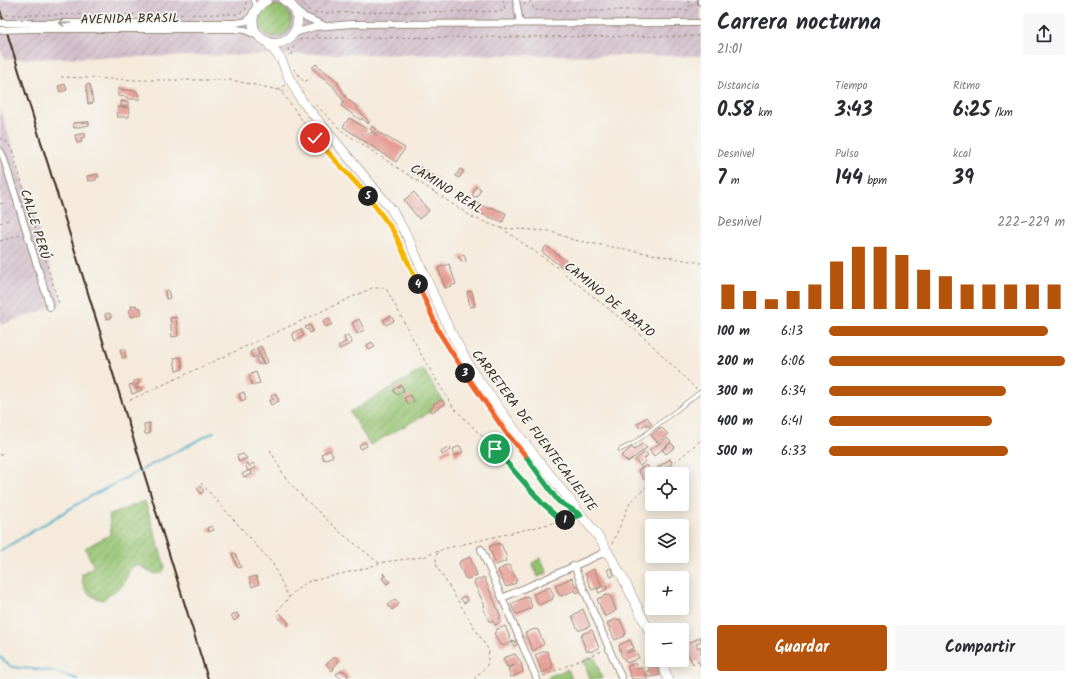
<!DOCTYPE html>
<html lang="es">
<meta charset="utf-8">
<style>
body{margin:0;font-family:Kalam,sans-serif;background:#f7f7f7;color:#2b2b33;height:100vh;display:flex;flex-direction:column;font-size:15px;white-space:nowrap}
*{box-sizing:border-box;margin:0}
p{font-size:13px;color:#7c7c81}
.icon{flex:none;width:22px;height:22px;fill:none;stroke:currentColor;stroke-width:2;stroke-linecap:round;stroke-linejoin:round}
.map{position:relative;flex:1;overflow:hidden}
.panel{display:flex;flex-direction:column;background:#fff;width:380px}
.panel>*{flex:none}
.fabs{position:absolute;left:645px;top:467px;display:grid;gap:8px}
.fabs a{display:grid;place-items:center;width:44px;height:44px;border-radius:4px;background:#fff;box-shadow:0 2px 10px #0003;font-size:20px}
.pin{position:absolute;display:grid;place-items:center;width:34px;height:34px;color:#fff;margin:-17px;border:2px solid #fff;border-radius:50%;box-shadow:0 1px 4px #0007}
.km{position:absolute;width:20px;height:20px;margin:-10px;border-radius:50%;background:#222;color:#fff;font-size:11px;line-height:20px;text-align:center}
.round{display:grid;place-items:center;flex:none;width:42px;height:42px;border-radius:4px;background:#f7f7f7}
.head{display:flex;align-items:center;justify-content:space-between;height:68px;padding:0 16px}
h1{font-size:22px;font-weight:800;line-height:30px}
.metrics{display:grid;grid-template-columns:repeat(3,1fr);gap:6px;height:68px;padding:4px 16px}
.metrics div{display:grid;align-content:center}
.metrics b{font-size:20px;font-weight:800}
.metrics small{font-size:11px;font-weight:400}
.metrics p{font-size:11px}
.chart{height:112px;padding:8px 16px}
.chart p{display:flex;justify-content:space-between}
.chart svg{width:100%;height:72px;margin-top:4px;stroke:#b45309;stroke-width:6}
.primary-button{display:flex;gap:8px;margin-top:auto;padding:8px 16px}
.primary-button a{flex:1;height:46px;border-radius:4px;background:#b45309;color:#fff;font-size:16px;font-weight:800;line-height:46px;text-align:center}
.primary-button a+a{background:#f7f7f7;color:#2b2b33}
ul{padding:0 16px;list-style:none;font-size:13px}
li{display:grid;grid-template-columns:64px 48px 1fr;align-items:center;height:30px}
li i{height:10px;border-radius:5px;background:#b45309}
main{display:flex;flex:1;min-height:0}
.map>svg:first-child{display:block}
.industrial{fill:url(#industrial-furrows)}
.grass{fill:url(#grass-dots);stroke:#687647}
.garden{fill:url(#garden-furrows);stroke:#687647}
.pitch{fill:#94c270;stroke:#687647}
.lines{fill:none;stroke-linecap:round;stroke-linejoin:round}
.stream{stroke:#49adc9;stroke-width:2}
.building{fill:#e59992}
.lane-casing{stroke:#988a7c;stroke-width:4.5}
.street-casing{stroke:#988a7c;stroke-width:8}
.secondary-casing{stroke:#988a7c;stroke-width:10}
.path{stroke:#988a7c;stroke-width:1;stroke-dasharray:3 3;stroke-linecap:butt}
.lane{stroke:#fff;stroke-width:3}
.street{stroke:#fff;stroke-width:6}
.secondary{stroke:#fff;stroke-width:9}
.rail{stroke:#3b2a1e;stroke-width:2}
.street-bridge-casing{stroke:#988a7c;stroke-width:8;stroke-linecap:butt}
.path-bridge{stroke:#988a7c;stroke-width:1;stroke-dasharray:3 3;stroke-linecap:butt}
.street-bridge{stroke:#fff;stroke-width:6}
.oneway{stroke:#a79f9a}
.split-1-casing{stroke:#fff;stroke-width:8}
.split-2-casing{stroke:#fff;stroke-width:8}
.split-3-casing{stroke:#fff;stroke-width:8}
.split-4-casing{stroke:#fff;stroke-width:8}
.split-5-casing{stroke:#fff;stroke-width:8}
.split-6-casing{stroke:#fff;stroke-width:8}
.split-1{stroke:#22a559;stroke-width:5}
.split-2{stroke:#22a559;stroke-width:5}
.split-3{stroke:#f0652b;stroke-width:5}
.split-4{stroke:#f0652b;stroke-width:5}
.split-5{stroke:#f5b400;stroke-width:5}
.split-6{stroke:#f5b400;stroke-width:5}
.labels{text-anchor:middle;stroke-width:3.5;stroke-linejoin:round;paint-order:stroke}
.street-label{font-size:13px;fill:#3b2a1e;stroke:#f6f6f2}
</style>
<main>
<div class="map">
<svg width="701" height="679" viewBox="0 0 701 679">
<defs>
<pattern id="industrial-furrows" width="10" height="10" patternUnits="userSpaceOnUse"><rect width="10" height="10" fill="#d1bdc9"/><path d="M-1 1l2-2M0 10L10 0M9 11l2-2" fill="none" stroke="#ab9aa3"/></pattern>
<pattern id="grass-dots" width="8" height="8" patternUnits="userSpaceOnUse"><rect width="8" height="8" fill="#94c270"/><path d="M2 2h.1M6 6h.1" fill="none" stroke="#7a9e5b" stroke-width="1.8" stroke-linecap="round"/></pattern>
<pattern id="garden-furrows" width="10" height="10" patternUnits="userSpaceOnUse"><rect width="10" height="10" fill="#94c270"/><path d="M-1 1l2-2M0 10L10 0M9 11l2-2" fill="none" stroke="#7a9e5b"/></pattern>
</defs>
<rect width="100%" height="100%" fill="#f6f6f2"/>
<filter id="ink" filterUnits="userSpaceOnUse"><feTurbulence type="fractalNoise" baseFrequency=".025" numOctaves="2"/><feDisplacementMap in="SourceGraphic" scale="8" xChannelSelector="R" yChannelSelector="G"/><feConvolveMatrix kernelMatrix="1 2 1 2 8 2 1 2 1" color-interpolation-filters="sRGB"/></filter>
<filter id="wash" filterUnits="userSpaceOnUse"><feTurbulence type="fractalNoise" baseFrequency=".012" numOctaves="4" result="noise"/><feDisplacementMap in="SourceGraphic" scale="16" xChannelSelector="R" yChannelSelector="G"/><feGaussianBlur stdDeviation="0.9" result="paint"/><feColorMatrix in="noise" values="0 0 0 0 0 0 0 0 0 0 0 0 0 0 0 0 0 1.4 0 .05"/><feComposite in="paint" operator="in"/></filter>
<g filter="url(#wash)">
<rect width="100%" height="100%" fill="#f5eadb"/>
<!-- industrial -->
<g class="industrial">
<path d="M0,0H701V56L318,54L6,59L0,50Z"/>
<path d="M0,108L62,304L0,325Z"/>
</g>
<!-- grass -->
<path class="grass" d="M541,558L547,573L538,577L532,563Z"/>
<!-- garden -->
<g class="garden">
<circle cx="275" cy="21" r="16"/>
<path d="M423,369L445,404L370,445L350,412Z"/>
<path d="M145,501L165,567L162,573L155,574L138,565L131,567L123,585L103,600C88,597 81,588 82,573L94,567L85,548L111,534L109,515Z"/>
</g>
<!-- pitch -->
<g class="pitch">
<path d="M595,657L602,679H590L584,660Z"/>
<path d="M568,669L572,679H548L547,677Z"/>
</g>
<g class="lines">
<!-- stream -->
<g class="stream">
<path d="M0,551L91,496L214,432"/>
<path d="M0,657L12,667L52,671L77,679"/>
</g>
</g>
<g id="blocks">
<!-- building -->
<g class="building">
<path d="M316,64L336,80L347,99L358,107L357,109L369,122L368,124L362,118L361,120L341,106L344,102L333,86L312,68Z"/>
<path d="M65,84L67,90L60,92L58,86Z"/>
<path d="M90,84L93,103L88,104L86,85Z"/>
<path d="M118,89L137,91L140,99H128L127,97L118,96Z"/>
<path d="M121,101L128,102V106H121Z"/>
<path d="M118,107L129,108V117H117Z"/>
<path d="M349,118L367,129L365,133L368,135L371,132L377,135L370,129L372,126L378,132L405,148L396,162L343,127Z"/>
<path d="M86,122H89V125L74,128L73,123Z"/>
<path d="M85,133V137L81,138L82,142L77,143L75,135Z"/>
<path d="M417,165L438,179L433,186L412,172Z"/>
<path d="M460,169L464,171L459,178L456,176Z"/>
<path d="M98,174L99,177H96V180L88,181L87,176Z"/>
<path d="M476,186L481,189L477,197L472,196Z"/>
<path d="M414,192L429,211L419,219L404,200Z"/>
<path d="M475,202L489,209L490,207L506,213L503,222L471,210Z"/>
<path d="M546,246L571,264L566,270L542,252Z"/>
<path d="M464,254L466,261L464,263L458,257Z"/>
<path d="M449,264L456,284L445,288L438,268Z"/>
<path d="M168,290L170,298L166,299L165,291Z"/>
<path d="M472,291L475,306L470,307L467,292Z"/>
<path d="M136,305L137,308L140,307L142,314L131,317L129,310L132,309L131,306Z"/>
<path d="M110,313L111,318L106,319L105,314Z"/>
<path d="M391,316L394,321L386,325L383,320Z"/>
<path d="M176,317L178,336L172,337L170,318Z"/>
<path d="M329,318L332,324L325,327L323,321Z"/>
<path d="M359,319L364,330L357,334L352,323Z"/>
<path d="M310,325L313,331L310,333L308,329L306,330L305,327Z"/>
<path d="M301,329L304,336L295,341L292,333Z"/>
<path d="M348,335L352,343L340,349L338,346L346,342L344,337Z"/>
<path d="M372,342L375,347L369,350L367,345Z"/>
<path d="M261,346L268,362L264,364L257,348Z"/>
<path d="M120,349H125L126,357L122,358Z"/>
<path d="M256,349L259,355L253,358L250,352Z"/>
<path d="M181,357L183,369L176,371L174,358Z"/>
<path d="M259,357L263,363L259,365L256,359Z"/>
<path d="M256,372L260,383L252,385L249,375Z"/>
<path d="M139,380V384L136,385V389L141,387L142,390L132,394L129,385L134,384V381Z"/>
<path d="M401,385L404,390L397,395L393,390Z"/>
<path d="M244,392L246,399L241,401L239,394Z"/>
<path d="M275,393L279,401L271,405L269,401L273,399L271,396Z"/>
<path d="M410,395L414,401L408,404L404,398Z"/>
<path d="M442,400L445,404L432,412L430,409L434,406L433,404Z"/>
<path d="M647,417L652,424L649,427L646,424L640,428L637,424Z"/>
<path d="M150,423L149,434H145L144,424Z"/>
<path d="M659,428L660,430L662,428L668,434L657,442L651,435Z"/>
<path d="M667,438L671,442L654,456L649,450Z"/>
<path d="M365,442L367,446L361,449L359,445Z"/>
<path d="M643,443L647,448L628,462L621,456L632,447L634,450Z"/>
<path d="M671,443L675,447L666,454L662,450Z"/>
<path d="M460,446L463,452L455,456L453,449Z"/>
<path d="M450,447L451,450L442,455L441,452Z"/>
<path d="M330,450L333,456L324,460L321,454Z"/>
<path d="M645,452L648,455L644,459L646,461L640,466L635,460Z"/>
<path d="M243,454L247,458L239,462L237,456Z"/>
<path d="M670,459L672,463L659,471L657,468Z"/>
<path d="M248,463L249,466L253,463L256,468L248,471L245,464Z"/>
<path d="M647,465L652,475L644,480L638,470Z"/>
<path d="M248,471H251L252,474L244,477L242,474Z"/>
<path d="M200,486L204,491L201,494L197,488Z"/>
<path d="M212,526L214,530L208,532L207,528Z"/>
<path d="M499,543V545L501,544L507,558L505,559L506,561L496,565L489,547Z"/>
<path d="M235,553L241,567L238,568L232,554Z"/>
<path d="M470,557L477,575L468,579L465,578L459,564L460,561Z"/>
<path d="M508,565L510,566L517,581H515L516,583L506,587L498,570Z"/>
<path d="M611,568L614,575L611,577L607,570Z"/>
<path d="M594,569L602,586L592,590L585,573Z"/>
<path d="M383,573L390,582L387,584L382,578L384,577Z"/>
<path d="M256,576L259,584L252,587L249,578Z"/>
<path d="M484,577L501,617L499,618L501,622L495,625L493,621H489L483,607L485,606L474,583L475,581Z"/>
<path d="M572,578L575,586L578,585L581,591L577,593L575,590L561,596L559,594L555,585Z"/>
<path d="M606,585L607,589L599,593L597,589Z"/>
<path d="M550,587L554,596L552,597L553,599L539,605L533,594Z"/>
<path d="M607,595H610L616,610L614,612L605,617L597,599Z"/>
<path d="M465,596L468,601L464,603L460,598Z"/>
<path d="M528,596L532,606L531,608L518,614L515,613L511,604Z"/>
<path d="M395,599L399,604L392,610L388,605Z"/>
<path d="M583,609L590,626L581,630H578L572,616Z"/>
<path d="M237,613L239,617L234,621L231,615Z"/>
<path d="M280,613L289,623L287,626L277,617Z"/>
<path d="M617,619L618,620L620,619L626,634H624L625,636L615,640L607,623Z"/>
<path d="M505,626L512,642L515,641L517,645L514,646L512,642L503,646L502,645H500L494,633L496,632V630Z"/>
<path d="M535,629L538,630L544,644L533,651L525,633Z"/>
<path d="M592,630L599,648L590,652L589,650L587,652L581,637L583,636L582,634Z"/>
<path d="M701,637V641L696,644L698,648L701,647V667L698,661L693,664L683,646Z"/>
<path d="M630,640L634,648L627,651V653L635,650L639,658L627,663L621,655L619,645Z"/>
<path d="M544,651H547L553,666L551,667L552,668L542,673L535,655Z"/>
<path d="M515,654L521,662L523,672L511,677L508,669L515,665L507,667L503,658Z"/>
<path d="M335,657L339,661L333,668L334,669L332,671L326,664Z"/>
<path d="M652,659L654,660L660,675L649,677L646,672L650,670L645,662Z"/>
<path d="M635,663L637,669L643,668L647,679H632L627,667Z"/>
<path d="M343,670L348,675L347,676L350,679H341L336,674Z"/>
</g>
</g>
</g>
<g filter="url(#ink)">
<use href="#blocks" fill-opacity="0" stroke="#988a7c" stroke-width="1"/>
<g class="lines">
<!-- lane casing -->
<g class="lane-casing">
<g id="lane">
<path d="M253,0L256,8"/>
<path d="M620,450L634,443L700,392"/>
</g>
</g>
<!-- street casing -->
<g class="street-casing">
<g id="street">
<path d="M516,0L520,23"/>
<path d="M701,0V2"/>
<path d="M296,11L303,16L323,25"/>
<path d="M27,23H236L247,21L253,14"/>
<path d="M29,29H236L245,30L258,36"/>
<path d="M294,33L315,27L352,24L701,23"/>
<path d="M0,151L3,156L50,307"/>
<path d="M481,549L537,679"/>
<path d="M574,566L622,679"/>
<path d="M502,598L608,551"/>
</g>
</g>
<!-- secondary casing -->
<g class="secondary-casing">
<g id="secondary">
<path d="M267,0C258,5 252,12 253,22C253,28 256,34 261,38C287,58 315,17 284,0"/>
<path d="M266,41L281,59L288,76L302,101L392,210L407,236L448,327L474,374L518,434L600,539L623,578L652,637"/>
<path d="M661,660L668,679"/>
</g>
</g>
<!-- path -->
<g class="path">
<path d="M300,0L310,11L313,12"/>
<path d="M530,0L534,10H688L689,6"/>
<path d="M688,0L689,6L695,5"/>
<path d="M523,4L530,3"/>
<path d="M314,13L503,11L505,9L503,0"/>
<path d="M6,15L238,14L246,9V0"/>
<path d="M316,34V38L701,36"/>
<path d="M299,40L315,38"/>
<path d="M288,48L289,55"/>
<path d="M292,55L294,45"/>
<path d="M294,69L304,82L311,78"/>
<path d="M61,77L137,80H231L288,92"/>
<path d="M285,85L280,88V91C293,105 302,122 315,138C341,170 375,197 395,234C416,274 429,319 455,357"/>
<path d="M316,105L342,131L472,217L500,228L549,231L574,240L701,263"/>
<path d="M0,138L8,143L12,150L59,304"/>
<path d="M0,204L6,202"/>
<path d="M0,223L11,219"/>
<path d="M501,228L550,262L645,338L696,389"/>
<path d="M0,241L21,235"/>
<path d="M130,400L372,288H386L423,358L453,407L486,440L542,503L561,521L573,518"/>
<path d="M501,426L507,433"/>
<path d="M270,450L286,479L304,498L340,532L379,563"/>
<path d="M0,455H2"/>
<path d="M661,474L701,440"/>
<path d="M201,483L273,564L289,598"/>
<path d="M548,486L562,504"/>
<path d="M612,544L631,501L652,482"/>
<path d="M277,611L295,591L307,582L366,568L384,562L423,557L439,551"/>
<path d="M543,676L602,651"/>
<path d="M474,679L487,666L489,651L437,567C435,559 435,553 443,549L562,521"/>
</g>
<!-- lane -->
<use href="#lane" class="lane"/>
<!-- street -->
<use href="#street" class="street"/>
<!-- secondary -->
<use href="#secondary" class="secondary"/>
<!-- rail -->
<path class="rail" d="M0,10L208,679"/>
<!-- street-bridge casing -->
<g class="street-bridge-casing">
<g id="street-bridge">
<path d="M0,23H27"/>
<path d="M0,30L29,29"/>
</g>
</g>
<!-- path-bridge -->
<path class="path-bridge" d="M0,15H6"/>
<!-- street-bridge -->
<use href="#street-bridge" class="street-bridge"/>
</g>
<!-- one-way arrows -->
<defs><path id="oneway-shaft" d="M-6 0H5M1.5-3L5.5 0L1.5 3" fill="none" stroke-width="1.6" stroke-linecap="round" stroke-linejoin="round"/></defs>
<use class="oneway" href="#oneway-shaft" transform="translate(65 23) rotate(-180)"/>
</g>
<g class="lines" filter="url(#ink)">
<!-- split-1 casing -->
<g class="split-1-casing">
<path id="split-1" d="M495,449L542,503L562,521L565,520"/>
</g>
<!-- split-2 casing -->
<g class="split-2-casing">
<path id="split-2" d="M525,455L558,501L581,515L565,520"/>
</g>
<!-- split-3 casing -->
<g class="split-3-casing">
<path id="split-3" d="M465,373L505,431L525,455"/>
</g>
<!-- split-4 casing -->
<g class="split-4-casing">
<path id="split-4" d="M418,284L439,332L465,373"/>
</g>
<!-- split-5 casing -->
<g class="split-5-casing">
<path id="split-5" d="M368,196L394,232L418,284"/>
</g>
<!-- split-6 casing -->
<g class="split-6-casing">
<path id="split-6" d="M315,138L368,196"/>
</g>
<!-- split-1 -->
<use href="#split-1" class="split-1"/>
<!-- split-2 -->
<use href="#split-2" class="split-2"/>
<!-- split-3 -->
<use href="#split-3" class="split-3"/>
<!-- split-4 -->
<use href="#split-4" class="split-4"/>
<!-- split-5 -->
<use href="#split-5" class="split-5"/>
<!-- split-6 -->
<use href="#split-6" class="split-6"/>
</g>
<g class="labels">
<!-- street labels -->
<g class="street-label">
<text transform="translate(130 18) rotate(-1)" y="5">AVENIDA BRASIL</text>
<text transform="translate(447 188) rotate(32)" y="5">CAMINO REAL</text>
<text transform="translate(36 224) rotate(73)" y="5">CALLE PERÚ</text>
<text transform="translate(610 299) rotate(39)" y="5">CAMINO DE ABAJO</text>
<text transform="translate(535 430) rotate(53)" y="5">CARRETERA DE FUENTECALIENTE</text>
</g>
</g>
</svg>
<div class="fabs">
<a><svg class="icon" aria-label="locate" viewBox="0 0 24 24"><circle cx="12" cy="12" r="6"/><path d="M12 2v4M12 18v4M2 12h4M18 12h4"/></svg></a>
<a><svg class="icon" aria-label="layers" viewBox="0 0 24 24"><path d="M12 4l9 5-9 5-9-5zM3 14l9 5 9-5"/></svg></a>
<a>+</a>
<a>−</a>
</div>
<div class="pin" style="left:495px;top:449px;background:#1e9e55"><svg class="icon" aria-label="arrive" viewBox="0 0 24 24"><path d="M6 21V4h12l-3 4 3 4H6"/></svg></div>
<div class="pin" style="left:315px;top:138px;background:#d93025"><svg class="icon" aria-label="check" viewBox="0 0 24 24"><path d="M5 12l5 5 9-10"/></svg></div>
<b class="km" style="left:565px;top:520px">1</b>
<b class="km" style="left:465px;top:373px">3</b>
<b class="km" style="left:418px;top:284px">4</b>
<b class="km" style="left:368px;top:196px">5</b>
</div>
<section class="panel">
<div class="head"><div><h1>Carrera nocturna</h1><p>21:01</p></div><a class="round"><svg class="icon" aria-label="share" viewBox="0 0 24 24"><path d="M12 15V3M7 8l5-5 5 5M5 13v7h14v-7"/></svg></a></div>
<div class="metrics">
<div><p>Distancia</p><b>0.58<small> km</small></b></div>
<div><p>Tiempo</p><b>3:43</b></div>
<div><p>Ritmo</p><b>6:25<small> /km</small></b></div>
</div>
<div class="metrics">
<div><p>Desnivel</p><b>7<small> m</small></b></div>
<div><p>Pulso</p><b>144<small> bpm</small></b></div>
<div><p>kcal</p><b>39</b></div>
</div>
<div class="chart"><p><span>Desnivel</span>222–229 m</p>
<svg viewBox="0 0 160 44" preserveAspectRatio="none"><path d="M5 44V29M15 44V33M25 44V38M35 44V33M45 44V29M55 44V15M65 44V6M75 44V6M85 44V11M95 44V20M105 44V24M115 44V29M125 44V29M135 44V29M145 44V29M155 44V29"/></svg>
</div>
<ul>
<li><b>100 m</b>6:13<i style="width:93%"></i></li>
<li><b>200 m</b>6:06<i style="width:100%"></i></li>
<li><b>300 m</b>6:34<i style="width:75%"></i></li>
<li><b>400 m</b>6:41<i style="width:69%"></i></li>
<li><b>500 m</b>6:33<i style="width:76%"></i></li>
</ul>
<div class="primary-button"><a>Guardar</a><a>Compartir</a></div>
</section>
</main>
